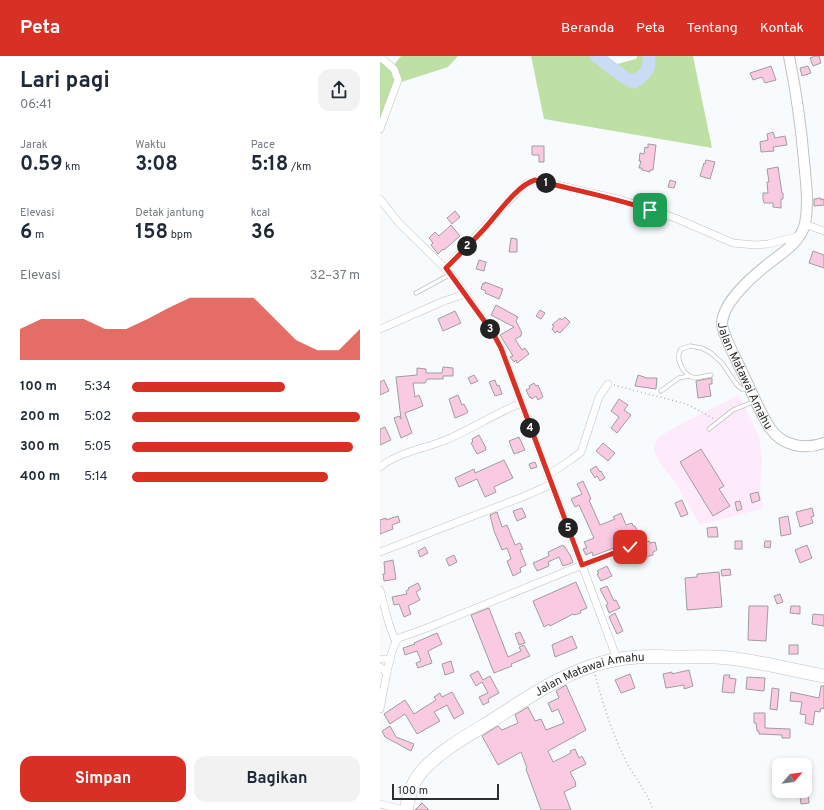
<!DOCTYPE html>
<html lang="id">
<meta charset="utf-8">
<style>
body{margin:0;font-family:Overpass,sans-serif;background:#f2f2f3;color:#1f2937;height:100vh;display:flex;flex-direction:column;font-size:15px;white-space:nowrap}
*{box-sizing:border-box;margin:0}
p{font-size:13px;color:#747a83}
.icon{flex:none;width:22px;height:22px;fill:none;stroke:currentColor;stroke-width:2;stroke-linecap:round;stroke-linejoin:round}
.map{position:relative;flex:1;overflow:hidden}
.panel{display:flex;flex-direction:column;background:#fff;width:380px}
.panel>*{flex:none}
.needle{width:26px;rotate:62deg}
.fabs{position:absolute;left:392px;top:702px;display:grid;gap:8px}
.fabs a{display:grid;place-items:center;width:40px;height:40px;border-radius:8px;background:#fff;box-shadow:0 2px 6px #0003;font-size:20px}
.scale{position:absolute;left:12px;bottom:10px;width:107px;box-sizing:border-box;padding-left:4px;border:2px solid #2e2e2f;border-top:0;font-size:11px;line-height:14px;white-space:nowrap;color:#2e2e2f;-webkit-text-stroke:3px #f8fbfd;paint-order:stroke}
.pin{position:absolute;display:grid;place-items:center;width:34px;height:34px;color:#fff;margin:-17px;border-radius:8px;box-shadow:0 2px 6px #0006}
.km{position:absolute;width:20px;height:20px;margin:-10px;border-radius:50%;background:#222;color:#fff;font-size:11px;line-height:20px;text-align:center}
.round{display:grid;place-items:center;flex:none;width:42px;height:42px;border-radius:12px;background:#f2f2f3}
.summary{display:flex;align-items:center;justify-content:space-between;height:68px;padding:0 20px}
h1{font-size:22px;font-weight:700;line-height:30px}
.figures{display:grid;grid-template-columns:repeat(3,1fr);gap:6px;height:68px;padding:4px 20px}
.figures div{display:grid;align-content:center}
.figures b{font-size:20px;font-weight:700}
.figures small{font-size:11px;font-weight:400}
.figures p{font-size:11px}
.chart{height:112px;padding:8px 20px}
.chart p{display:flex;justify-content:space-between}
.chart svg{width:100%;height:72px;margin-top:4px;fill:#d93025;opacity:.7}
.button{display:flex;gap:8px;margin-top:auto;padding:8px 20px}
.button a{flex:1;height:46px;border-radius:12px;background:#d93025;color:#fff;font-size:16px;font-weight:700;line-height:46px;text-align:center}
.button a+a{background:#f2f2f3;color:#1f2937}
ul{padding:0 20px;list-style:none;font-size:13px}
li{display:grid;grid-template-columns:64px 48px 1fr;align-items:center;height:30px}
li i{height:10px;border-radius:5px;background:#d93025}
header{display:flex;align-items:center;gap:24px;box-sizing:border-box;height:56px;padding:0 20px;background:#d93025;color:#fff}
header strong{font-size:19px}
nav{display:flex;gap:22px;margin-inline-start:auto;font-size:14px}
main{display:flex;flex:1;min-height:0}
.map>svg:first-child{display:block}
.commercial{fill:#fdeafb}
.green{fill:#bee0a5}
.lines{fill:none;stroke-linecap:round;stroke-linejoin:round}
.river{stroke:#c9dbf5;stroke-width:13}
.building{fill:#f9cae2;stroke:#a09d9e}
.lane-casing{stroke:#c0c2c4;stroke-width:5}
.street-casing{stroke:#c0c2c4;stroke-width:8}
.secondary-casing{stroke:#c0c2c4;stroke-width:12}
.highway-casing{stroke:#c0c2c4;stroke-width:14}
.path{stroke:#b3b5b7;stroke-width:1.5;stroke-dasharray:1 3;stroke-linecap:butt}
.lane{stroke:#fff;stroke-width:3.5}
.street{stroke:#fff;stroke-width:7}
.secondary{stroke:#fff;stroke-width:10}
.highway{stroke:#fff;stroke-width:13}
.route-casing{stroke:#fff;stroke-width:8}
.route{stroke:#d93025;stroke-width:5}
.labels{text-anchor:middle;stroke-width:3.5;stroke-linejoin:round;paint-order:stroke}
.street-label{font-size:12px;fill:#2e2e2f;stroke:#f8fbfd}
</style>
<header>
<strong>Peta</strong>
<nav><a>Beranda</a><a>Peta</a><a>Tentang</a><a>Kontak</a></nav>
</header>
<main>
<section class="panel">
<div class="summary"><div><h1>Lari pagi</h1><p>06:41</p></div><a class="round"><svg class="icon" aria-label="share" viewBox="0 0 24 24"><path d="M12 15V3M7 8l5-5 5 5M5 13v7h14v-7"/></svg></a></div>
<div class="figures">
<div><p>Jarak</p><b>0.59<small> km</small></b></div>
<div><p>Waktu</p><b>3:08</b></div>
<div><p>Pace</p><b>5:18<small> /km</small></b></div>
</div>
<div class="figures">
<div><p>Elevasi</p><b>6<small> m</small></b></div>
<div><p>Detak jantung</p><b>158<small> bpm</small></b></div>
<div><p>kcal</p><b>36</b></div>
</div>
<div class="chart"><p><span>Elevasi</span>32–37 m</p>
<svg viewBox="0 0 160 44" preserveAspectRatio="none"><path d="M0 44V25L10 19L20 19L30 19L40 25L50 25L60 19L70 12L80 6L90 6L100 6L110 6L120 19L130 32L140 38L150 38L160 25V44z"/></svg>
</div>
<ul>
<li><b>100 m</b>5:34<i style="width:67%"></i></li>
<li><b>200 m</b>5:02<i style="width:100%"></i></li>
<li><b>300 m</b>5:05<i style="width:97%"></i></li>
<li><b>400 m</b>5:14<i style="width:86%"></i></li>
</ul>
<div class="button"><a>Simpan</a><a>Bagikan</a></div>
</section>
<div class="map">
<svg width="444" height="754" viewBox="0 0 444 754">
<rect width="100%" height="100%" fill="#f8fbfd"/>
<!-- commercial -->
<path class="commercial" d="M359,339L379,381L382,405L380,435L384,452L320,469L295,426L278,404L274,394L276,386L279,381L299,369Z"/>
<!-- green -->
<g class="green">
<path d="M21,0H78L68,11L15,28L5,48L0,64V3L11,13Z"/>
<path d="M151,0H226L237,8L256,3L257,0H313L332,92L164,63Z"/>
</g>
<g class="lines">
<!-- river -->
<path class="river" d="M216,0C229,8 239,21 254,26C266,17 270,15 269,0"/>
</g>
<!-- building -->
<g class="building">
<path d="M435,0H439L441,7L433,10L430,2Z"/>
<path d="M391,10L396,24L385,27L382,21L373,24L370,17Z"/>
<path d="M428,10L431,17L422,20L420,12Z"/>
<path d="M393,76L395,82L405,80L407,89L393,91L394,95L381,96L380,86L388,84L387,78Z"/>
<path d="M268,88L276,89L273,114H270V116L262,114V112H259L261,105H259L260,97L264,98L265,91L268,92Z"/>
<path d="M152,90H164V106H159V99H152Z"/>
<path d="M326,104L335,106L330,123L320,120L324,107L325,108Z"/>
<path d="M398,111L402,137H403V143H401V152L393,151V147H384L383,143V137H388L387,126H389L387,113Z"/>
<path d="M290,124L296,126L294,132L288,131Z"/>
<path d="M441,142V144L444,143V149L434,150V143Z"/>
<path d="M75,155L80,161L72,168L67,162Z"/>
<path d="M71,169L80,180L64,194L63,193L58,198L51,189L53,187L49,182L55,176L59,180Z"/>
<path d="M131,182L137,183V196H129Z"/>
<path d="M433,195L444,199V212L429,207Z"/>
<path d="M99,204L106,206L104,215L96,213Z"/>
<path d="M105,226L123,233L119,243L105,237L106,235L101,233L103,227L105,228Z"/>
<path d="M116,249L138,261L136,265L142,277L141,278V280L135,283L142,294L145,292L149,298L137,307L136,304L134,306L130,301L133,300L120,279L134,271L111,259Z"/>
<path d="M160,254L165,257L161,263L156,260Z"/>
<path d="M75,255L81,267L63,275L58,263Z"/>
<path d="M185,261L190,266L180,277L177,275L175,277L172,273L174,270L172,269L180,262L182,264Z"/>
<path d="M63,311L73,312V320H63V323H47L45,327H33L35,341L39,339L43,350L25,357L32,377L21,382L14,362L19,360L21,363L16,321L37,319V312L46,313V317H62Z"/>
<path d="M94,319L98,325L91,328L88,322Z"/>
<path d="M258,319L267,322H277L276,333L255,330Z"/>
<path d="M332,322V328H329L331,340L318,342L316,325Z"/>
<path d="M4,324L9,335L0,339V326Z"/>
<path d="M115,324L117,330L119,329L122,338L115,340L109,326Z"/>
<path d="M154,327L156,330L158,329L163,341L158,344L156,340L152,343L151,341L150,342L146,334L150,332L149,330Z"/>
<path d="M78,339L82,349L84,348L88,356L85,358L75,362L69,343Z"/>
<path d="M239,343L248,349L244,354L251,359L237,377L231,372L239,361L231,355Z"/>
<path d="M5,371L11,384L0,389V373Z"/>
<path d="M99,379L106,392H105L106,394L97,398L91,387L93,386L92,383Z"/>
<path d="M139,381L145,394L134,398L129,385Z"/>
<path d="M223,387L235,397L228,405L216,395Z"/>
<path d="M321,393L344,430L339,433L350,450L333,460L300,406Z"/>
<path d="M124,404L133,422L114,431L116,436L105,441L97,423L79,431L75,422L94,413L95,417Z"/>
<path d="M155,406L157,411L151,413L149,408Z"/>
<path d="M216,410L220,416L221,415L225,422L220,425L217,420L215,422L210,414Z"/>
<path d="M203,425L211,443L209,444L220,469L235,463L233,461L241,457L246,469L252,467L253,470H255L263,487L269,485L270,487L275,486L277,494L273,496V499L259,503L253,486H250L213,500L212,496L206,499L203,493L207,492L204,486L214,482L199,449L195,451L191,443L202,438L197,428Z"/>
<path d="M378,436L380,444L372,447L370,438Z"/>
<path d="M302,444L308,458L301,461L295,447Z"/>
<path d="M360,445L362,453L357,455L355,446Z"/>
<path d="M142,452L146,461L137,465L133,455Z"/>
<path d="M432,452L434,460L431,461L433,467L420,471L416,456Z"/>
<path d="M117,456L122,471L127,469L135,489L140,487L143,493L140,494L146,509L140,512L141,516L133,520L127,505L131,503L127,492L122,494L114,475L110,459Z"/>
<path d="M18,460L20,466L12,469L13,473L0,478V464L6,462V464Z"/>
<path d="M408,460L411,478L401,480L399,462Z"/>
<path d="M337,471L338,481H328L327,472Z"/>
<rect x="355" y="485" width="7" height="8"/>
<path d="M385,485H391L390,492L384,491Z"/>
<path d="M183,489L184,491H185L190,499L193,506L192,507L183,510L179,501L168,506L169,510L157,515L153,507L169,500L168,496Z"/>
<path d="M427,489L432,502L420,507L415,494Z"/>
<path d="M45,491L48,497L40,501L38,495Z"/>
<path d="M74,499L77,506L69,510L66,503Z"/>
<path d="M13,504L16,523L4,525L3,518H5L4,506Z"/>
<path d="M227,510L232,520L221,525L217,518L219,517L217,515Z"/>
<path d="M350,513L351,519L342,520L341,514Z"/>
<path d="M339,516L342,551L307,554L305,522L317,521V518Z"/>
<path d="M196,526L207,552L200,555L201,557L194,559L193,558L170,570L169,568L164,571L153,545Z"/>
<path d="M38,527L41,533L36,536L40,544L28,550L31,558L24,561L19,548L14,549L12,541L27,538L26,535L29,533L28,532Z"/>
<path d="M227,530L234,545L236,544L240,552L229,557L226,549L228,548L220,533Z"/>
<path d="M400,538L403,546L397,548L394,540Z"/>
<path d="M369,550H388L386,585L368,584Z"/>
<path d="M411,550H420V558L410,557Z"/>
<path d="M109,552L128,601L141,595L139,591L144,589L150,600L131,608L132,610L114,617L91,559Z"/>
<path d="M235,557L243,575L237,578L229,561Z"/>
<path d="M433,558L444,559V570L432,568Z"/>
<path d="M140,576L145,587L139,589L135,578Z"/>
<path d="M57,577L62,588L48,595L52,607L38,612L36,607L41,605L37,595L25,599L23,592L35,588L34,587Z"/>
<path d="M192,580L197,592L175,601L172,589Z"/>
<rect x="409" y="589" width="9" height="9"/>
<path d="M71,605L74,616L65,619L62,608Z"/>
<path d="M309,614L313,630L304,633V629L286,632L283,618L292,616V618Z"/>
<path d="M98,615L103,624L110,620L119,637L108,643L109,646L103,649L99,641L108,637L102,626L96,630L90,619Z"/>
<path d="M250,618L255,632L241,637L235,624Z"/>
<path d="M344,619H350L349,622L356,623L354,637L342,636Z"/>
<path d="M367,621L385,622L384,635L366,633Z"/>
<path d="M186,629L206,674L168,695L173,706L191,697L190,695L195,693L199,702L202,700L206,708L190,716L196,727H195L196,730L184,736L191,754H161L146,713L147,712L141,696L118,709L102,680L118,670L122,674L138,667L135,659L148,651L155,665L161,663L166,674L184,667L178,653L172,656L168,647L179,642L176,635Z"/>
<path d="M441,630H444V653L441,652L440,656L435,655L433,669L425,667L426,659L420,658L422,646L410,645L411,636L439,642Z"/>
<path d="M392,632L399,633L397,654L390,653Z"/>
<path d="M72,636L84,657L74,663L67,649L54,656L60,665L37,678L25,658L10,668L4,658L25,644L34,658L56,644L54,641L60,637L62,641Z"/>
<path d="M374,657H385V672L410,673V682H402V679L379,678V675H377L376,667H374Z"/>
<path d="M10,670L16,681L34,688L31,695L5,681L2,675Z"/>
<path d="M428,738L429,747L421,748L420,740Z"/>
<path d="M42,747L49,754H35Z"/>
</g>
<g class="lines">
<!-- lane casing -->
<g class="lane-casing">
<g id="lane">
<path d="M36,237L71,218"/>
<path d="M309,320C302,314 295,302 301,293L310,290L322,292L331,297L342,307L357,329L362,333H368"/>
<path d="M281,335L299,322L309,320L315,322L331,319"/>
<path d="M329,373L353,354L375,345"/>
</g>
</g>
<!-- street casing -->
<g class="street-casing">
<g id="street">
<path d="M0,1L14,13L18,24L0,73"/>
<path d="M0,143L18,166L71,218L113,277L121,292L237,603"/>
<path d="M424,168L444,175"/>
<path d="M66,212L141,132L145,128L155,124L242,144L295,162L353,187L375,189L388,188L419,180"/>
<path d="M0,273L64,245L85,238"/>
<path d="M0,411C19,396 43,393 66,384C91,373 115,358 141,347"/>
<path d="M168,419L192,403L201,396L219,341L228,328"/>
<path d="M0,496L145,440L172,428"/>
<path d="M0,534L9,568L15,584"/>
<path d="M0,603H10"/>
<path d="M0,611L7,617"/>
<path d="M0,653C3,640 10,588 19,582L47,572L202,509L250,491"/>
<path d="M0,748L23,754"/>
</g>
</g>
<!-- secondary casing -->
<g class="secondary-casing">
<g id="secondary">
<path id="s1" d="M409,0C416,35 421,69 424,105C426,126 429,147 425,168C420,186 405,195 392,205C375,218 342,246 342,268C343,280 358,306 363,318C372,336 379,355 390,372C402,390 425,394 444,387"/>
</g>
</g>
<!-- highway casing -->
<g class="highway-casing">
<g id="highway">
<path id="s2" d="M26,754C28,744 30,734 35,725C47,703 83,682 105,669C143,645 181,617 225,606C247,600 272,600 294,601C312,601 331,600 349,602C381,606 412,614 444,620"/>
</g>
</g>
<!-- path -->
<g class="path">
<path d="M234,329L306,348L320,355L334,363"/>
<path d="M215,619C223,648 232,677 245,703C254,722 267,734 273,754"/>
</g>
<!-- lane -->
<use href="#lane" class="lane"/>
<!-- street -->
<use href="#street" class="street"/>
<!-- secondary -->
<use href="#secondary" class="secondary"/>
<!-- highway -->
<use href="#highway" class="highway"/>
</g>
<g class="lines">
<!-- route casing -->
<g class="route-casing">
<path id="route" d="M250,491L202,509L121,292L113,277L66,212C79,199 92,186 105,172C117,159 137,129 155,124C194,134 232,141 270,154"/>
</g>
<!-- route -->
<use href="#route" class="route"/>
</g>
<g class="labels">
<!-- street labels -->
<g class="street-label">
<text dy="4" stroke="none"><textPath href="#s1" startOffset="359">Jalan Matawai Amahu</textPath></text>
<text dy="4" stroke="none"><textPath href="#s2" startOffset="239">Jalan Matawai Amahu</textPath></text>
</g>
</g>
</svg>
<div class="fabs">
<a><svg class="needle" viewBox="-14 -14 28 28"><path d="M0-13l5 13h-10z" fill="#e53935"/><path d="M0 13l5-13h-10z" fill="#747a83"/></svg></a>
</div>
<div class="scale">100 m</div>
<div class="pin" style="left:270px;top:154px;background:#1e9e55"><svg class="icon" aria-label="arrive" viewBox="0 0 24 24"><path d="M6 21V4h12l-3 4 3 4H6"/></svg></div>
<div class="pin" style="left:250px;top:491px;background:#d93025"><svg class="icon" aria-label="check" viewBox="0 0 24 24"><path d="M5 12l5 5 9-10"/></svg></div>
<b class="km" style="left:166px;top:127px">1</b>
<b class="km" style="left:87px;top:190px">2</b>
<b class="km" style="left:110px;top:273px">3</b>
<b class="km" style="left:150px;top:372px">4</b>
<b class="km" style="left:188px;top:472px">5</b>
</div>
</main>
